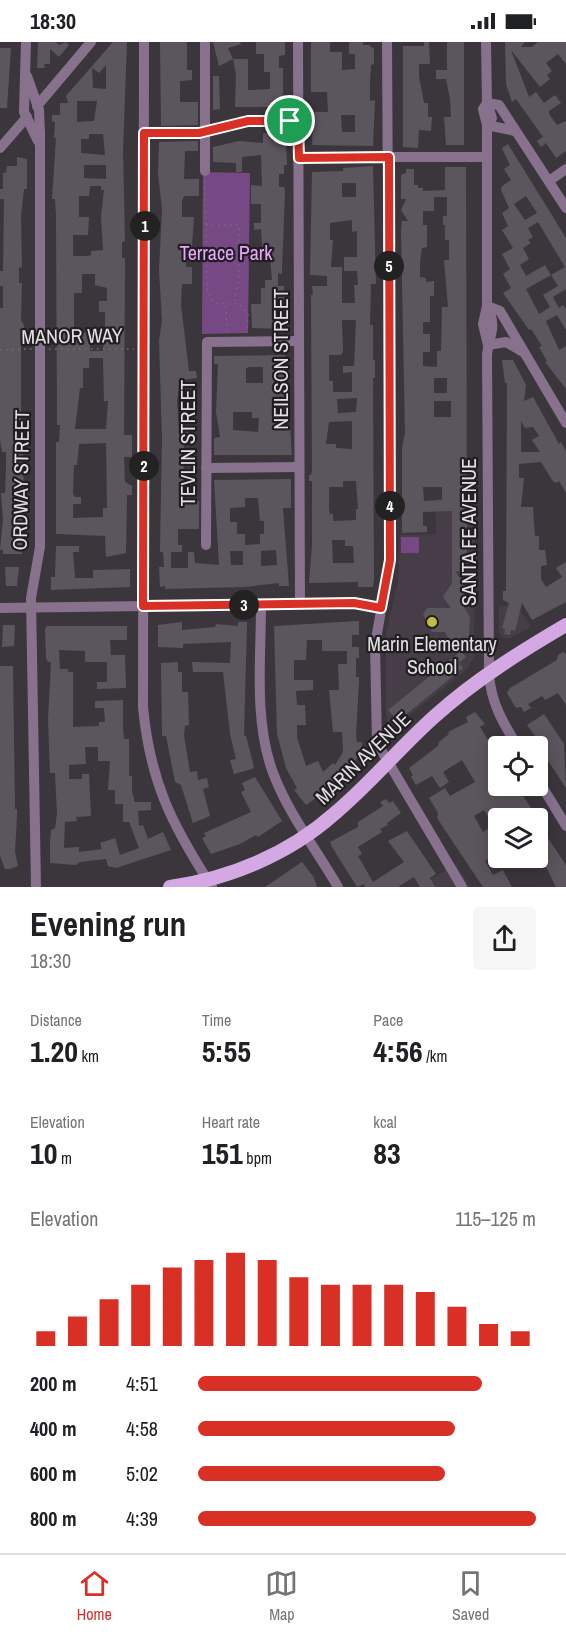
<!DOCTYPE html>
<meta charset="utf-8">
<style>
body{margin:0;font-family:"Archivo Narrow",sans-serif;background:#f6f6f6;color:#202124;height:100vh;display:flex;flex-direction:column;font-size:22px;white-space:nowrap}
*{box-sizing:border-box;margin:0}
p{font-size:20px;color:#757577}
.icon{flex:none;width:33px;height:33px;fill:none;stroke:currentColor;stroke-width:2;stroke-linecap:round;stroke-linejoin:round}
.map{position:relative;height:845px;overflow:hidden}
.drawer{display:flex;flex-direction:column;background:#fff;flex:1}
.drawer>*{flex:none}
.controls{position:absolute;left:488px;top:694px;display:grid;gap:12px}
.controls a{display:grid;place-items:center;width:60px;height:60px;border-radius:6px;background:#fff;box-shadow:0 3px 15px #0003;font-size:30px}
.pin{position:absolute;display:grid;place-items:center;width:51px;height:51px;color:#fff;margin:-26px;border:3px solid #fff;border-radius:50%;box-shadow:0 2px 6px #0007}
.km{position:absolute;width:30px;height:30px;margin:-15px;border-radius:50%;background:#222;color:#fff;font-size:16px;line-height:30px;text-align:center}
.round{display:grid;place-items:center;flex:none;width:63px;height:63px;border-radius:6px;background:#f6f6f6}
.headline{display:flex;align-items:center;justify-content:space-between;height:102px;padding:0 30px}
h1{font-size:33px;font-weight:700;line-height:45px}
.metrics{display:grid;grid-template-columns:repeat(3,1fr);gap:9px;height:102px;padding:6px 30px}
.metrics div{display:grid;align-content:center}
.metrics b{font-size:30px;font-weight:700}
.metrics small{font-size:16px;font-weight:400}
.metrics p{font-size:16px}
.chart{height:168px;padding:12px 30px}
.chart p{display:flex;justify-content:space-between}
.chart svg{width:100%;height:108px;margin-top:6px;stroke:#d93025;stroke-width:6}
ul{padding:0 30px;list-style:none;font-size:20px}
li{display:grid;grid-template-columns:96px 72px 1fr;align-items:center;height:45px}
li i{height:15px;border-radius:8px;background:#d93025}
.status{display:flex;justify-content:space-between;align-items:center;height:42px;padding:0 30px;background:#fff;direction:ltr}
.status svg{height:16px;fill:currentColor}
.tab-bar{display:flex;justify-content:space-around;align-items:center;height:84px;border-top:2px solid #e0e0e0;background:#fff;font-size:16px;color:#757577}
.tab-bar a{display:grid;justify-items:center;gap:3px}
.tab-bar .current{color:#d93025}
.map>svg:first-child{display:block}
.built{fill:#463d48}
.green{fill:#764984}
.building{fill:#5b565d;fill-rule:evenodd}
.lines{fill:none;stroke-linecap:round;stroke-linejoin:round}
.path{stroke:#736f74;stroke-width:1.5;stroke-dasharray:1.5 4.5;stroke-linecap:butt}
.minor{stroke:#87718d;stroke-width:10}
.major{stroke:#d4a8e2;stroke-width:14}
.route-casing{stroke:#fff;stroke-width:12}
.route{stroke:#d93025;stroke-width:8}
.poi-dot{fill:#c0be40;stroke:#211e21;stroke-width:2}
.labels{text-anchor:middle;stroke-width:4.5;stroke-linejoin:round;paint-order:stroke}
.park-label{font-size:20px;fill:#e9a6fd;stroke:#211e21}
.street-label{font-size:20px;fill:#e3e0e4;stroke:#211e21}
.poi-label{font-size:20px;fill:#e3e0e4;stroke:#211e21}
</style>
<div class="status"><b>18:30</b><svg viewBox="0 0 49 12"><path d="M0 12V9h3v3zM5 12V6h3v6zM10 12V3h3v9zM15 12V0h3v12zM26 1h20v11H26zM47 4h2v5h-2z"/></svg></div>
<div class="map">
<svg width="566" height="845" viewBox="0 0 566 845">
<rect width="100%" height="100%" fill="#3b363c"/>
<!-- built -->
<g class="built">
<path d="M435,457H475L474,615L467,627L395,685H389L386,671V591L398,540L400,493L436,492Z"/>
<path d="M499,564H518L531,585L511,596H503L499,589Z"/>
<path d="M456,822L470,845H419Z"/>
</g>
<!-- green -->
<g class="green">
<path d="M203,130L250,131L248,291L202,292Z"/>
<rect x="401" y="495" width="18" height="16"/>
</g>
<!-- building -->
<g class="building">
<path d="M38,0H56L59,3L66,0L69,3L59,15L50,7V22H44L45,26H37Z"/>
<path d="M113,0H127L123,110L125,199L122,200V216H125V228L124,393H132V415H124L125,440L132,444V453H127L126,511L106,515L105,494L56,492V400H59L60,383H57L56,174L55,157H52L56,96H54L55,80L52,79V73H60V61H68L66,54ZM106,23V47L93,46L92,26L99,31ZM77,59H97L94,79L77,80ZM89,92H103L105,113L81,111V97H89ZM84,123H106V137L84,136ZM90,144H101V148H104L101,175L103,208L91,209V213L87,214H73V193H88L89,175H79V154H89ZM82,232H95V243L107,246V259H99V270H105V291L74,290V251H82ZM90,297H104L103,309H90ZM89,316H103L104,359H108L106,387H75L80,346H83V326H89ZM106,401L107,466H103V475L73,476V462H81V455H75L73,452L74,423H77L79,402Z"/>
<path d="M160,0H187V28H192V38L180,39V60H198V83L161,84Z"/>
<path d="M213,0H240L241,2L228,6L233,17L219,24Z"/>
<path d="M256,0H285V13L279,14V26H283V66L278,68H269V65H235L236,33L233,17H248V48L270,47V30H264V12H256Z"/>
<path d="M311,0H330V10H342V28L355,27V12H349V0H363V3H369L374,7V22L371,23L370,39V59L375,58L373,104L312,103L313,70H328L327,50H311ZM341,73H355V90H342Z"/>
<path d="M424,0H429L430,22H419V35L424,61H428V75H432L431,89L419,88L418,106L403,105V4H424Z"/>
<path d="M447,0H464V103H446L444,75H451L450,57L446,37H436V28H447Z"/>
<path d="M505,0H525L521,5H532L538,0H566V22L558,12L546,21L552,29L547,33L550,37L540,45L511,8L529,55L536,50L544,61L555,53L561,61L549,69V72L557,83L566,79V109L556,116L546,101L541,105L537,99L543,95L516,57L512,60L506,42Z"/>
<path d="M0,6H11L7,66H0Z"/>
<path d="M213,34H219L220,67L213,68Z"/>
<path d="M263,91H283V96H286L287,123H284V132H279V145H284L285,150L282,228V232L278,231V244H284L285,284L281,287L252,286L251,262H261V246H265V238H272L270,215H263L261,187L254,188V181H261V162H251V143L262,144L261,113L242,115V130H236V121L213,120V105L239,99L263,101Z"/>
<path d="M198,99V109H185L184,137H199V154H184L182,160V175H194L192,205H186V225H192V242H182L181,263L189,329H196L197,336L180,338L177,359L179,386H189V402H184L183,459H199V487H178V503H182V510H171V526H188V510H194L195,521L219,523L214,438L291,437V466H283L289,544H279V541L244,545L165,547V544L160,545L159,525H164L163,510H160V506L162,397L159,298L162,279L159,228L162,167L158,132L159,100ZM245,456H258L260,479H264V492H260V502L245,503V492H237V480H230V466L245,465ZM276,508L277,523L261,524V509ZM230,509H243V523H231Z"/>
<path d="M508,102L566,196V247L553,255L559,266L563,263L566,267V288L557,273L546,279L559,308L566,304V347L545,320L547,319L539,305L542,304L531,287L529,288L503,251L511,246L503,232L510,227L502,212L513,206L502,188L508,184L502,171L509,166L501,148L502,144L511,138L504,127L510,123L502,106ZM526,154L537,171L525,178L514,162ZM538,180L565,225L551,233L558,244L543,253L550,265L539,272L526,247L551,233L545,223L526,234L520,223L529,217L523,206L531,201L528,198L533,195L528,186Z"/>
<path d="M17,115L27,117V147H24L21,174L22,226L19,225V241H22L21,278L24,283V290H21V374L25,475H22V512H3V508H0L3,477L1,451H5L6,425V410H2L0,398V266H3V244H0V229H3L4,157H0V147H3V131H6L7,124H17Z"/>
<path d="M373,124L376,242H371L370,283H373V318H375V336H373L374,537L373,545H358V540L309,541L312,503V439H309V433H311L312,428L311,253H313L312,244H327V234L310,233L312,130L343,129V126ZM342,141H356V155H342ZM352,178V190L357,189V215H344V229H357L358,243H354L355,261H342V225H331L333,198H330V181ZM342,278H356L354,324H343V331L352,330V350H333V339H329V313H341L343,310ZM357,356L356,370L338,371L337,357ZM352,379V407L336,406V402H326L329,380ZM343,439H356L358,467H356V478L333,479V472H330L329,467V445H343ZM332,498H345V504H353L354,521H333Z"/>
<path d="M445,125H466L467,522H460V530L455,529L468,548L470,555L464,565L470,575L469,594L466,600L449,598L445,590H432L423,572L427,566H451L443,555L452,541V469L423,470V484H427V490L402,491V406L405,391L401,188L402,179H408L401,168L406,157H401V133L406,131V127H414V143H418V146H423V149L445,148ZM434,155H447V174H443V183H445V198H449V218H444L448,265H442L441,309H437V325L423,324V310H430V292H423V280H430V254H434V239L426,240V236L420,235V220L422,206L427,205V183H423V169H434ZM447,336V351H434V336ZM434,359H451V375H434ZM423,445H442V458L424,459Z"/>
<path d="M285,313V384H290L292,413H214V396L220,395L216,370L218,322H214V314ZM250,325H263V341H246V326ZM233,370H252V376H259L258,390L233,388Z"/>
<path d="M502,318H513L526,343L524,359L533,355L559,402L561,400L566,409V451L559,439L556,441L552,438L541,420L519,422V436H524L521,465H533L535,494H539V508H545L547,523L541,524V537L546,545L562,535L556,526L566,520V560L532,578L522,561L515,589L511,588L510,593L504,592L505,587L502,586L509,561L503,558V549H506L507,341H505ZM521,379L525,386L533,385L539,394L532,398L540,410H521Z"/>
<path d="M56,504H79V510H73L75,536H93V528L130,527V545L51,548V535H55Z"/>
<path d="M5,525H19L17,544H6Z"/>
<path d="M359,579V593H352V605H359V616H356V635H359V639L356,693L357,700H362V706L350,730L331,743L334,748L325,752L324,750L306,763L294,748L297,746L286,726L277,692L274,584ZM307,598H322V609H347V622H338L339,648H329L333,690H342L343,710L335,723L333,721L323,730L318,719L306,724L297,695V683H306L305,663H297L296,649L313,648V638H294V618H306Z"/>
<path d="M182,580V588L215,585L216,582L238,584V580H247L244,694H246L254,725L252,727L234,732L230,718L236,717L230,692L223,630H193L192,620L230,621L231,600L183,602V606L158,605V583Z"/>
<path d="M3,583H15L14,604L2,605Z"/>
<path d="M47,584H127V598H110L111,613H125L126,646L97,647V640H107V620H85V609L59,608L60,627H68V630H73V685L99,684V680H105L104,666H95V659L123,658V687L124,697H129V734H132V750L135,760H151V768L138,769L139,784L143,783L148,797L163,790L171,808L116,826L108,824L106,817L80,820L76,823L50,821V801L51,788L55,786L57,772L55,731H50L48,677L51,620H48L46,616L45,587ZM85,705H98V719H110L108,748H115V762H123V780H129L139,806L120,813L115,796L100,801L102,807L79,810V805L64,806L65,780L77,779L76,775L91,774L89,732H82V737H69V723L86,722Z"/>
<path d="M461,609L466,615L459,621L463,626L398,679L388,668Z"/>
<path d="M563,610L566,612V663L558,651L545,658L542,654L528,662L531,666L524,670L521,665L516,666L507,651L510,646L557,618L558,613Z"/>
<path d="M178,620V630H182V650H188L189,683L185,684L184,693L190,730L197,729L198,738L207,736L209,745L203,747L210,774L193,781L181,743L175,740L166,694H162L161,621Z"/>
<path d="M0,624H13L15,767H17V773L15,810L18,824L10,827H5L0,814Z"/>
<path d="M475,670L485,682L480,685L498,714V744H517L538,777H498V809L485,819L493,833L503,828L512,845H483L437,776L438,771L429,756L445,746L450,754L475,740L462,718L443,730L449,740L440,746L432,734L416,743L411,735L413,733L409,726L438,704L439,700L449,692L448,690L468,680L466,675ZM484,768L494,783L483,790L474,774Z"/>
<path d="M544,672L564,702L566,746L541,708L544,706L527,683Z"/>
<path d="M255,735L282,779L258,795L256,793L240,802L211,812L202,796L206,794L204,791L251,770L241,750L245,748L242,741Z"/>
<path d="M386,757L389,761L393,759L401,771L387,781L388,783L380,787L382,790L358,805L362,812L358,814L373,840L404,820L388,799L407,789L436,832L430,836L435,845H420L414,835L398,845H365L364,842L357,845L332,805L330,800L358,785V780L383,764L380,760Z"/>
<path d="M537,780L566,823V845H556L542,817L537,821Z"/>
<path d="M302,820L313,834L317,845H265Z"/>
</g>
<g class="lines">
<!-- path -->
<g class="path">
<path d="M205,139L207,249L215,261L238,262L248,272L247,291"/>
<path d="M206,183H239V235L235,258L237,261"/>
<path d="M226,264L227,290"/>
<path d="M49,307H134"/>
<path d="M0,308L32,307"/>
</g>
<!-- minor -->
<g class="minor">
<path d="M26,0L24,70L38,99"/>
<path d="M144,0L143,665C150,740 172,783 212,845"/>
<path d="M205,0V129"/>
<path d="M298,0L300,562"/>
<path d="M387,0L390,517L375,603L377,701L462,845"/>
<path d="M486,0L487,61L483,67L487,83V264L483,282L488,303"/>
<path d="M27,34L39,68L40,91V505L31,556L36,845"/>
<path d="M487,61L499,63L566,166"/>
<path d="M37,64L91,0"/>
<path d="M487,83L515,89"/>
<path d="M487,83L492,76L487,61"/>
<path d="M144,91H199L248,79H298"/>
<path d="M0,106L27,75"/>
<path d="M299,115H486"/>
<path d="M549,139L566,127"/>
<path d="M487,264C498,286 489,292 487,313L489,632C491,661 503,681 518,705"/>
<path d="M487,264L500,269L566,381"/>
<path d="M488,303L506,300L523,310"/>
<path d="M206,426L299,425"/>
<path d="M206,503L207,300L298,299"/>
<path d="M261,563C261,616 254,677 272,728C287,770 316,807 338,845"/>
<path d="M0,566L354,561L381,566"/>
<path d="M537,736L566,784"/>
</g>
<!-- major -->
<path class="major" d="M170,845C229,837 289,812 334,772C370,742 400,705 435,674C475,638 520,610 566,583"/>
</g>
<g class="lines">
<!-- route casing -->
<g class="route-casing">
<path id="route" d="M248,79H298L299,116L389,115L390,518L381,566L354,561L143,564L144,91H199Z"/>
</g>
<!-- route -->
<use href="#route" class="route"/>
</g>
<!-- markers -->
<circle class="poi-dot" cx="432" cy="580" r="6"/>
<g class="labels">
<!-- park labels -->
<g class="park-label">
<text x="226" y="218">Terrace Park</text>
</g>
<!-- street labels -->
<g class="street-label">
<text transform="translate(72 294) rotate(-1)" y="7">MANOR WAY</text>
<text transform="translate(281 317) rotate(-90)" y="7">NEILSON STREET</text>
<text transform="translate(188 401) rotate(-90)" y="7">TEVLIN STREET</text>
<text transform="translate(21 438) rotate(-89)" y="7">ORDWAY STREET</text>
<text transform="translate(469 490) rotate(-90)" y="7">SANTA FE AVENUE</text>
<text transform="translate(363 716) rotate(-44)" y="7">MARIN AVENUE</text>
</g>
<!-- poi labels -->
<g class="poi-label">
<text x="432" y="609">Marin Elementary<tspan x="432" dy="23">School</tspan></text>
</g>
</g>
</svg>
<div class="controls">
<a><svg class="icon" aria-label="locate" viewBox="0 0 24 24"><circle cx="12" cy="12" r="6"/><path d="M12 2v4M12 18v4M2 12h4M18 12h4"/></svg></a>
<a><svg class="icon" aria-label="layers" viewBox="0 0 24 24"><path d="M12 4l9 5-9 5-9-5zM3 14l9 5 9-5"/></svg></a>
</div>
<div class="pin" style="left:290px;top:79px;background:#1e9e55"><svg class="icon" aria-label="arrive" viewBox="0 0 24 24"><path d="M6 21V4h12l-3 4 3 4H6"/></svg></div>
<b class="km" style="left:145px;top:184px">1</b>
<b class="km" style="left:144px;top:424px">2</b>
<b class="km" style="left:244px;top:563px">3</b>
<b class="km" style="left:390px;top:464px">4</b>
<b class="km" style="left:389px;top:224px">5</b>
</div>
<section class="drawer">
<div class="headline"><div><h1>Evening run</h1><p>18:30</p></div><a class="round"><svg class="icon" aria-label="share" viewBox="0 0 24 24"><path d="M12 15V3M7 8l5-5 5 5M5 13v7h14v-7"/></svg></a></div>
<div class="metrics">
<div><p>Distance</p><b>1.20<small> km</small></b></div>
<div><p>Time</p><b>5:55</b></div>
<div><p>Pace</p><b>4:56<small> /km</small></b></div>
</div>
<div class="metrics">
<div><p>Elevation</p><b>10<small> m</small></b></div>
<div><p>Heart rate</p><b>151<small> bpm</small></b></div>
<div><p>kcal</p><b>83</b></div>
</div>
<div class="chart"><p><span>Elevation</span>115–125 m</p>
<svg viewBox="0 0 160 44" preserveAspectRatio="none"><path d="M5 44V38M15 44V32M25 44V25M35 44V19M45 44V12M55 44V9M65 44V6M75 44V9M85 44V16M95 44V19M105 44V19M115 44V19M125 44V22M135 44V28M145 44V35M155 44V38"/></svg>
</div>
<ul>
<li><b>200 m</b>4:51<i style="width:84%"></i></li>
<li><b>400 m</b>4:58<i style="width:76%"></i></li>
<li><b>600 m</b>5:02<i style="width:73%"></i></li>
<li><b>800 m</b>4:39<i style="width:100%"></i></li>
</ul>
</section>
<nav class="tab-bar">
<a class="current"><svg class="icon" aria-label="home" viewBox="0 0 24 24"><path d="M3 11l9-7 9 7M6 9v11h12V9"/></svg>Home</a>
<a><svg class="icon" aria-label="map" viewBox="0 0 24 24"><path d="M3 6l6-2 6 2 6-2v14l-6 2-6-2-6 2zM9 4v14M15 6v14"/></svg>Map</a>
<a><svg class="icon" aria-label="saved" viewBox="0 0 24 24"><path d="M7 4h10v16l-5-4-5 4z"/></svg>Saved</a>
</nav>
